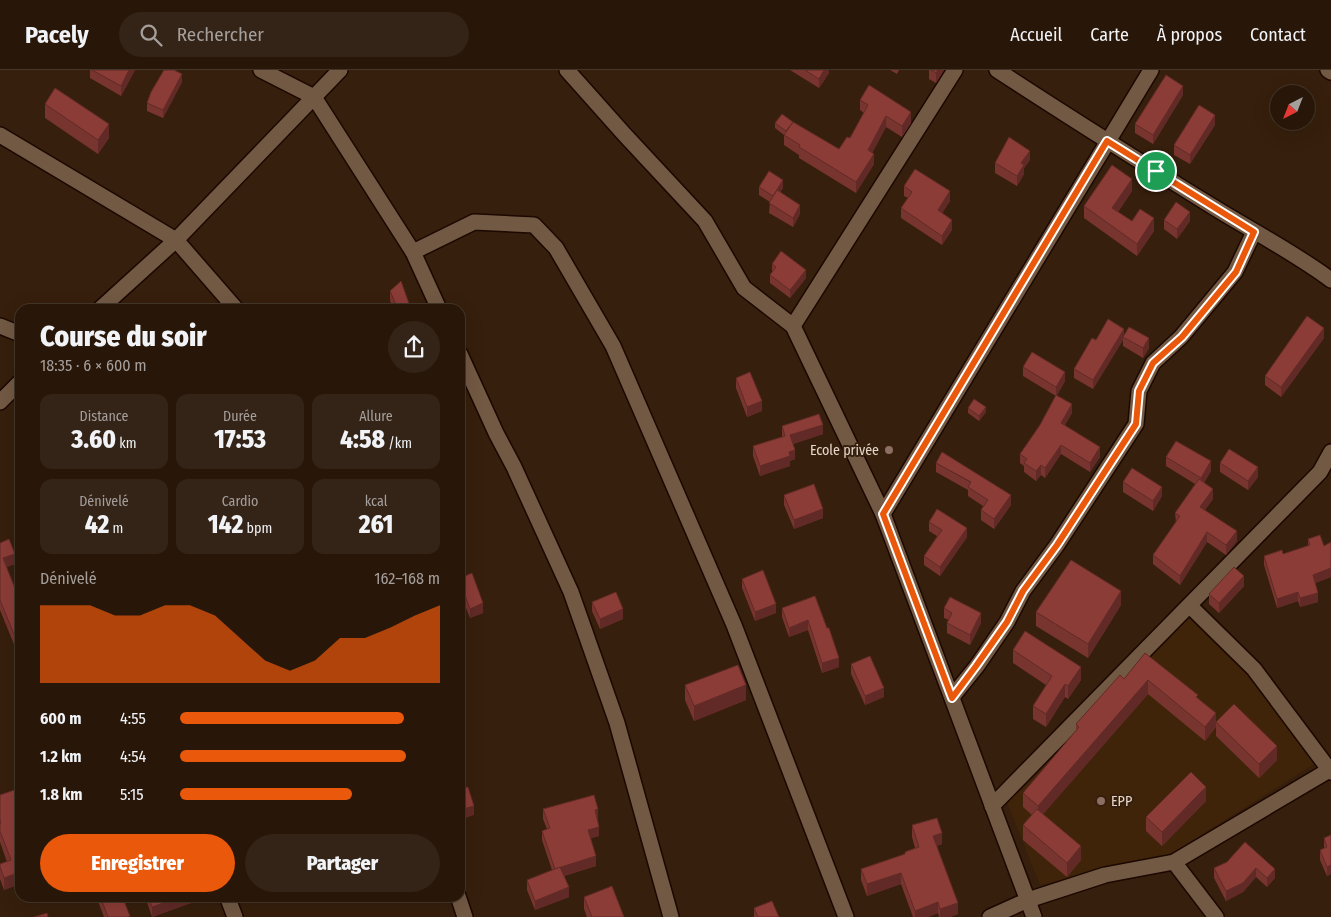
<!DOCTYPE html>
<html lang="fr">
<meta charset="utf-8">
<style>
body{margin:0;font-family:"Fira Sans Condensed",sans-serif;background:#342417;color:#f1f3f6;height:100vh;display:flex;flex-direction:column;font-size:19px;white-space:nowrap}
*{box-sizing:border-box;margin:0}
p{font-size:16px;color:#a59f9c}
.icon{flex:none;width:28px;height:28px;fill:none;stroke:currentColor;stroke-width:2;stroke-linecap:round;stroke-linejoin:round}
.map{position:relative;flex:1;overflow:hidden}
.sheet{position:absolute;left:15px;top:234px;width:450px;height:598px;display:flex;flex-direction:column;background:#281709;border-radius:15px;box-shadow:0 5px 20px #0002,0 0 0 1px #44362a}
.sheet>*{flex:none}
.needle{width:32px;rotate:222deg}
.tools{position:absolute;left:1270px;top:15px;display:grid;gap:10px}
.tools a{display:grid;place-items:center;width:45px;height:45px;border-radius:50%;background:#281709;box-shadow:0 5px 20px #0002,0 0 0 1px #44362a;font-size:25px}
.pin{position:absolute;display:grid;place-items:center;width:42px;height:42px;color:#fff;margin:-21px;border:2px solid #fff;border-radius:50%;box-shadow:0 1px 5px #0007}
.round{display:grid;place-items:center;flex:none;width:52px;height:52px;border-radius:26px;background:#342417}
.summary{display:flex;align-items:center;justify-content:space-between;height:85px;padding:0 25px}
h1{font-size:28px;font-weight:800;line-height:38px}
.figures{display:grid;grid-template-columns:repeat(3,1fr);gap:8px;height:85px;padding:5px 25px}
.figures div{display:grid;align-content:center;border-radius:12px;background:#342417;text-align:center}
.figures b{font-size:25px;font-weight:800}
.figures small{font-size:14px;font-weight:400}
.figures p{font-size:14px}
.chart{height:140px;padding:10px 25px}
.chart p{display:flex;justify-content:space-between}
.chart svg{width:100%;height:90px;margin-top:5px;fill:#ea580c;opacity:.7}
.button{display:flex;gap:10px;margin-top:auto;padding:10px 25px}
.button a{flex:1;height:58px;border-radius:30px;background:#ea580c;color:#fff;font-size:20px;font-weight:800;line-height:58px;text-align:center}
.button a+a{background:#342417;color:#f1f3f6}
ul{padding:0 25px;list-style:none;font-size:16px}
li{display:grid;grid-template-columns:80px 60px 1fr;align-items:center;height:38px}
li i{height:12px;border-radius:6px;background:#ea580c}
header{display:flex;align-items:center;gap:30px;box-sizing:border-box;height:70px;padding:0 25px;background:#281709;border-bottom:1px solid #44362a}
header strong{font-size:24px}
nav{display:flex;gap:28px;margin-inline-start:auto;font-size:18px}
.search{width:350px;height:45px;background:#342417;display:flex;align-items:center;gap:12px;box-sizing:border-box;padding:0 18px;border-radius:28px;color:#a59f9c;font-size:19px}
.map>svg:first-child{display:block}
.built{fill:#3f240a}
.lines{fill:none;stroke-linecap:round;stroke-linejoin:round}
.minor-casing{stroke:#1c0800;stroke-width:18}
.minor{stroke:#725944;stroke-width:15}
.wall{fill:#78342f}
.shaded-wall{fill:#612a26}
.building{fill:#8b3c37;stroke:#612a26}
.route-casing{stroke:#fff;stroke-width:10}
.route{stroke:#ea580c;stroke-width:6}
.education-dot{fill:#8d6e63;stroke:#361f0c;stroke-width:2}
.labels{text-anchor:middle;stroke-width:4;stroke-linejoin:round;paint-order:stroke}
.poi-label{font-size:14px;fill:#e5d6ca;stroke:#361f0c;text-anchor:end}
</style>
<header>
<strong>Pacely</strong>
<div class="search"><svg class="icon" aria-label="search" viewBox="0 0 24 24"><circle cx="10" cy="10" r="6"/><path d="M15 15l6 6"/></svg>Rechercher</div>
<nav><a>Accueil</a><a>Carte</a><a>À propos</a><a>Contact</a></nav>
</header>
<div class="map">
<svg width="1331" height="847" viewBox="0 0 1331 847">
<rect width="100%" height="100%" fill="#361f0c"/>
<!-- built -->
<path class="built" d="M1189,545L1245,601L1316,693L1171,784L1040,815L1007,732Z"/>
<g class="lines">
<!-- minor casing -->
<g class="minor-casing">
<g id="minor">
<path d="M261,0L314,27L413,182L439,239"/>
<path d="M567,0L624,64L705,151L744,218L793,256L883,444"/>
<path d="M997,0C1069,47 1142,93 1215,138C1254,162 1295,183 1331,210"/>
<path d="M1328,0L1331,2"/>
<path d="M0,65L176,170L236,239"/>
<path d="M413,182L474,152L534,155L556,178L613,276L734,555L846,847"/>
<path d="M100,239L176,170L340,0"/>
<path d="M0,256L20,264"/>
<path d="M793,256L955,0"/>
<path d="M460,284L496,363L514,397L571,522L617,653L671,847"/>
<path d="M0,332L20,312"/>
<path d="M1190,536L1254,599L1331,702"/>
<path d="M952,627L977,596L1007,552L1023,521L1057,475L1136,354L1139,321L1153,293L1181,267L1235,202L1254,162"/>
<path d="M992,736L1320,402L1331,382"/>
<path d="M1174,792L1216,847"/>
<path d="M227,826L235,847"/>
<path d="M458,826L465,847"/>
<path d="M990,847L1028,830L1105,805L1174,792L1331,699"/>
<path d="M1034,847L883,444L1151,0"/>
</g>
</g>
<!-- minor -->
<use href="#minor" class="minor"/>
</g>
<!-- wall -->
<g class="wall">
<path d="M90,0H135L121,26L90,8Z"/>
<path d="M790,0H829V3L819,18Z"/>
<path d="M890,0H899L897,4Z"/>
<path d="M929,0H944L936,13L929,9Z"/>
<path d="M182,12L163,48L147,41V33Z"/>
<path d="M1183,25L1153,74L1135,63V54Z"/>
<path d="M860,30L911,53L902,67L886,57L872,83L874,94L856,123L799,88V85L784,75V65L775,58V53L793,52L839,79L850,68L864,43L860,40Z"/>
<path d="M45,34L109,68L98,84L45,48Z"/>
<path d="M1215,55L1190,94L1174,85V75Z"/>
<path d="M1030,90L1024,98V104L1017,116L995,103V93Z"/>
<path d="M904,116L950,131L942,143L952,160L942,175L901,148V138L908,128L904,126Z"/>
<path d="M759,117L783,118L780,122L800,144L793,157L769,143L770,132L759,125Z"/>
<path d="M1132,121L1118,142L1132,151L1154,161L1137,186L1084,148V136Z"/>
<path d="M1164,150L1190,151L1177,169L1164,159Z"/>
<path d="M772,194L806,208L790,228L770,213V205L772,202Z"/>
<path d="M390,221L411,239H394L390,231Z"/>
<path d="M1124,265L1149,278L1143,288L1123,276V270L1093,319L1074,308V299L1096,270Z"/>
<path d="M1324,268L1281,327L1265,315V306Z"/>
<path d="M1023,297L1065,311L1057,325L1072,343L1065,355L1100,387L1090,402L1061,384L1045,408L1041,405L1036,411L1024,402V396L1020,393V384L1040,355L1056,326L1023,306Z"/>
<path d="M736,308L762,341L747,347L736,318Z"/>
<path d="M968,338L986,342L979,351L968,343Z"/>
<path d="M782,356L823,364L793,374L795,389L790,391V396L760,406L753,386V376L782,367Z"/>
<path d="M1166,387L1211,401L1204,413L1213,429L1205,440L1237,471L1226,485L1207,472L1180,515L1153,494V485L1176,453L1175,443L1195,414L1166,396Z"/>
<path d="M936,393L1011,435L994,459L981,450V440L983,436L968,426V420L936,402Z"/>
<path d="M1220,393L1258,407L1248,420L1220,402Z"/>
<path d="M1123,412L1162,426L1153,441L1123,422Z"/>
<path d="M784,425L823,448L794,459L784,435Z"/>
<path d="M929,452L967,467L940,506L924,495V486L937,466L929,461Z"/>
<path d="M1308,469L1324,476L1331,472V507L1315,513L1318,532L1300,537L1298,531L1277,538L1264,495V486L1283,484L1308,476Z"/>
<path d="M0,473L15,494L6,497L20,531V589L0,540Z"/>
<path d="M460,508L483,543L470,548L460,522Z"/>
<path d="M742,509L776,543L755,551L742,518Z"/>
<path d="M1244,516L1219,543L1209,534V524Z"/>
<path d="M815,526L839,597L822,603L808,560L789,567L782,547V538Z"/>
<path d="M592,532L623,549L600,559L592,541Z"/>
<path d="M1121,535L1088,588L1036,556V542Z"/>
<path d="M944,538L981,553L970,575L947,563V553L949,550L944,548Z"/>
<path d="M1013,580L1081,610L1068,629L1065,627L1046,657L1033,649V636L1046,615L1013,593Z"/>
<path d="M1145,583L1198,628L1216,657L1205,671L1148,624L1043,744L1081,790L1067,807L1023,770V755L1032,745L1023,737V723L1076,662V654L1124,609Z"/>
<path d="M851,594L884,627L865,635L851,604Z"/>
<path d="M685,615L746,630L694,651L685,630Z"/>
<path d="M1216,652L1277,690L1259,708L1216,666Z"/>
<path d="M0,725L20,814L4,820L0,809V794L7,792L0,772Z"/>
<path d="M1206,731L1162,776L1146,761V747Z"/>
<path d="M543,739L598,749L599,766L591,768L596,796L564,806L569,827L535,840L527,820V810L552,800L542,770V761L547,759L543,749Z"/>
<path d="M912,755L942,774L937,776L958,844L950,847H939L938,843L928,847H913L901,814L867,826L861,810V799L905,784V782L915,778L912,767Z"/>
<path d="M1331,765V805V804L1327,806L1320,790V780L1324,778V768Z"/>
<path d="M1245,772L1275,808L1267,817L1256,807L1243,822L1226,831L1214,808V798L1227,792Z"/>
<path d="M96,826H122L130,847H104Z"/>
<path d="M145,826H191V833L152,847Z"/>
<path d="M584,827L624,847H587L584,839Z"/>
<path d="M754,838L779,847H754Z"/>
</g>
<!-- shaded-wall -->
<g class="shaded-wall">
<path d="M129,0H135L121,26V16Z"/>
<path d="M824,0H829V3L819,18V9Z"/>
<path d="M938,0H944L936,13V3Z"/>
<path d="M182,4V12L163,48V40Z"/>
<path d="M1183,16V25L1153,74V65Z"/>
<path d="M911,42V53L902,67V56Z"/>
<path d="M1215,45V55L1190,94V85Z"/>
<path d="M886,46V57L868,91V80Z"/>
<path d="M109,54V68L98,84V70Z"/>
<path d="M1030,81V90L1024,98V104L1017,116V106L1021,93Z"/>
<path d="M874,84V94L856,123V112Z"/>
<path d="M1132,109V121L1112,150V138Z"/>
<path d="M783,110V118L773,134V126Z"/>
<path d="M950,121V131L938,150V140Z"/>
<path d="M800,135V144L793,157V148Z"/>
<path d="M1190,142V151L1177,169V159Z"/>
<path d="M1154,148V161L1137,186V174Z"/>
<path d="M952,150V160L942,175V166Z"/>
<path d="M806,200V208L790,228V220Z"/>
<path d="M1324,258V268L1281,327V317Z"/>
<path d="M1124,259V268L1123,267V270L1093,319V310Z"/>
<path d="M1149,268V278L1143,288V278Z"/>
<path d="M1065,302V311L1056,327V317Z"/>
<path d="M762,331V341L747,347V337Z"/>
<path d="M1072,334V343L1061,362V353Z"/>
<path d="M986,337V342L979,351V346Z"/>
<path d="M823,355V364L790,375V365Z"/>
<path d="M1061,375V384L1045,408V398Z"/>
<path d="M1100,377V387L1090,402V393Z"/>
<path d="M795,380V389L790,391V396L760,406V396L789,382Z"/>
<path d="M1211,391V401L1201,417V408Z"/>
<path d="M1041,395V405L1036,411V401Z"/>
<path d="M1258,397V407L1248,420V411Z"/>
<path d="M1162,417V426L1153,441V431Z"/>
<path d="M1213,419V429L1200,446V437Z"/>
<path d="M1011,425V435L994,459V449Z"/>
<path d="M823,439V448L794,459V450Z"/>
<path d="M967,458V467L940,506V497Z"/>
<path d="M1237,461V471L1226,485V475Z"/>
<path d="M1207,462V472L1180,515V506Z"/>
<path d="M15,484V494L3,499V488Z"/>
<path d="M1331,498V507L1313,514V505Z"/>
<path d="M1244,506V516L1219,543V533Z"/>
<path d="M1121,521V535L1088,588V574Z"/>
<path d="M1298,522V531L1277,538V529Z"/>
<path d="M1318,523V532L1300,537V528Z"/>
<path d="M483,533V543L470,548V539Z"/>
<path d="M776,534V543L755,551V542Z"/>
<path d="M623,539V549L600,559V549Z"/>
<path d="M981,543V553L970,575V565Z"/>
<path d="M808,550V560L789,567V558Z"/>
<path d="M839,588V597L822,603V593Z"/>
<path d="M1081,597V610L1068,629V616Z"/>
<path d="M1148,610V624L1038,750V736Z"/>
<path d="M1065,614V627L1046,657V644Z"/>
<path d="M746,615V630L694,651V636Z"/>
<path d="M884,618V627L865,635V626Z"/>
<path d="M1216,643V657L1205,671V657Z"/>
<path d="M1277,676V690L1259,708V694Z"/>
<path d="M1206,717V731L1162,776V762Z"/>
<path d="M474,736V745L460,750V740Z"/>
<path d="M598,739V749H595V740Z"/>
<path d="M599,757V766L588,769V760Z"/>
<path d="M942,763V774L933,777V766Z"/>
<path d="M1081,776V790L1067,807V793Z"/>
<path d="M596,786V796L555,808V799Z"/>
<path d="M1331,795V804L1327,806V797Z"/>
<path d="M1256,798V807L1243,822L1226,831V821Z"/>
<path d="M1275,799V808L1267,817V808Z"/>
<path d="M20,802V814L4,820V808Z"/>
<path d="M901,803V814L867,826V814Z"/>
<path d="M569,817V827L535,840V831Z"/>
<path d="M183,826H191V833L152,847V837Z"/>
<path d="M938,832V843L928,847H915V841Z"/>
<path d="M958,833V844L950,847H940V839Z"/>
</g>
<!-- building -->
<g class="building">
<path d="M92,0H129L121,16Z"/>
<path d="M164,0H174L182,4L163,40L147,33L151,22Z"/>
<path d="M805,0H824L819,9Z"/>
<path d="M931,0H938L936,3Z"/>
<path d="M1166,5L1183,16L1153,65L1135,54Z"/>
<path d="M869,15L911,42L902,56L886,46L868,80L874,84L856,112L799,77L800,75L784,65L793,52L839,79L847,67L850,68L868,35L860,30Z"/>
<path d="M55,18L109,54L98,70L45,34Z"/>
<path d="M1199,35L1215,45L1190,85L1174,75Z"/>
<path d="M782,44L793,52L786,61L775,53Z"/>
<path d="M1009,67L1030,81L1021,93L1024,95L1017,106L995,93Z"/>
<path d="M1112,95L1132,109L1112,138L1132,151L1140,139L1154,148L1137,174L1084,136Z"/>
<path d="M915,99L950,121L938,140L952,150L942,166L901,138L912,122L904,116Z"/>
<path d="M769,101L783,110L773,126L759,117Z"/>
<path d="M777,120L800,135L793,148L769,133Z"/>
<path d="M1176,132L1190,142L1177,159L1164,150Z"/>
<path d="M781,181L806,200L790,220L770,205L776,197L772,194Z"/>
<path d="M401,211L411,239H398L390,221Z"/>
<path d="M1307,246L1324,258L1281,317L1265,306Z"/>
<path d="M1108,249L1124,259L1093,310L1074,299L1092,268L1096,270Z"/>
<path d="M1129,257L1149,268L1143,278L1123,267Z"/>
<path d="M1032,282L1065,302L1056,317L1023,297Z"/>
<path d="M750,302L762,331L747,337L736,308Z"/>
<path d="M1056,325L1072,334L1061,353L1100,377L1090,393L1061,375L1045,398L1041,395L1036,401L1024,393L1027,389L1020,384L1040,355Z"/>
<path d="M974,329L986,337L979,346L968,338Z"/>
<path d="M819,344L823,355L790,365L795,380L789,382L790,386L760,396L753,376L785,366L782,356Z"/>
<path d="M1176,371L1211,391L1201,408L1166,387Z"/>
<path d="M1229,379L1258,397L1248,411L1220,393Z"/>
<path d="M942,382L1011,425L994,449L981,440L988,430L968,417L971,412L936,393Z"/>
<path d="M1132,398L1162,417L1153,431L1123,412Z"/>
<path d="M1199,409L1213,419L1200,437L1237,461L1226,475L1207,462L1180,506L1153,485L1180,446L1175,443Z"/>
<path d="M814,414L823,439L794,450L784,425Z"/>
<path d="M937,439L967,458L940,497L924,486L942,460L929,452Z"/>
<path d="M1320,465L1324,476L1331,472V498L1313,505L1318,523L1300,528L1298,522L1277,529L1264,486L1282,480L1283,484L1310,475L1308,469Z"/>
<path d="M9,469L15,484L3,488L20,531V579L0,530V473Z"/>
<path d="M1071,490L1121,521L1088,574L1036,542Z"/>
<path d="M1234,497L1244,506L1219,533L1209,524Z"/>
<path d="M763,500L776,534L755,542L742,509Z"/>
<path d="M472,503L483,533L470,539L460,512V508Z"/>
<path d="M616,522L623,539L600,549L592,532Z"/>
<path d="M815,526L827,558H829L839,588L822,593L808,550L789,558L782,538Z"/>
<path d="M950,527L981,543L970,565L947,553L952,543L944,538Z"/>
<path d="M1025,561L1081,597L1068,616L1065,614L1046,644L1033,636L1052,606L1013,580Z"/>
<path d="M1145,583L1198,625L1196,627L1216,643L1205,657L1148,610L1038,736L1023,723L1079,657L1076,654L1120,605L1124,609Z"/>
<path d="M870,586L884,618L865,626L851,594Z"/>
<path d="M738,595L746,615L694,636L685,615Z"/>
<path d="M1234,634L1277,676L1259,694L1216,652Z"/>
<path d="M1191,702L1206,717L1162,762L1146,747Z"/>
<path d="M468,717L474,736L460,740V719Z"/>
<path d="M20,718V802L4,808L0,797V794L11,790L0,761V754L1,753L0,750V725Z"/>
<path d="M594,725L598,739L595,740L599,757L588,760L596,786L555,799L542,761L550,758L543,739Z"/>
<path d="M1037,739L1081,776L1067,793L1023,755Z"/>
<path d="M937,748L942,763L933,766L958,833L940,839L938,832L915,841L901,803L867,814L861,799L905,784V782L919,777L912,755Z"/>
<path d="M1331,765V796V795L1327,797L1320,780L1327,777L1324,768Z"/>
<path d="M1245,772L1275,799L1267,808L1256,798L1243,813L1226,821L1214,798L1227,792Z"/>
<path d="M560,797L569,817L535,831L527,810Z"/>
<path d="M612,816L624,847H592L584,827Z"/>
<path d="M100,826H122L130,846L128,847H108Z"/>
<path d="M148,826H183L152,837Z"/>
<path d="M772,831L779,847H758L754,838Z"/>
<path d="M47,843L48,847H34Z"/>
</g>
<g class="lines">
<!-- route casing -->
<g class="route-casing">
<path id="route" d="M1107,71L1254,162L1236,202L1182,267L1153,293L1139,321L1136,354L1057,475L1023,521L1007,552L976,596L952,628L883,444Z"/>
</g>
<!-- route -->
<use href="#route" class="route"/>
</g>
<!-- markers -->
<g class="education-dot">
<circle cx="889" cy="380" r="5"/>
<circle cx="1101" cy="731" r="5"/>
</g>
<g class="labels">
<!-- poi labels -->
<g class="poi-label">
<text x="879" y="385">Ecole privée</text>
<text x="1111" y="736" text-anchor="start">EPP</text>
</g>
</g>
</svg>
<div class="tools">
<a><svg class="needle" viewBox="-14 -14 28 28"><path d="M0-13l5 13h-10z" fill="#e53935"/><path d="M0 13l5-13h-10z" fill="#a59f9c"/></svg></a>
</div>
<div class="pin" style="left:1156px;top:101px;background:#1e9e55"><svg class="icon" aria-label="arrive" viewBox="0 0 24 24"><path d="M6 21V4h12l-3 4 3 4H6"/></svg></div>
<section class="sheet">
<div class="summary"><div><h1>Course du soir</h1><p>18:35 · 6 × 600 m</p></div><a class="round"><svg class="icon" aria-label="share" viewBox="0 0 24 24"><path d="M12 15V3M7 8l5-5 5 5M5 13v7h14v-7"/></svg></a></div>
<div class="figures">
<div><p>Distance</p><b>3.60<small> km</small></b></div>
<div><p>Durée</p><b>17:53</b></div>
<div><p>Allure</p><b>4:58<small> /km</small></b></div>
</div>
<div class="figures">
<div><p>Dénivelé</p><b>42<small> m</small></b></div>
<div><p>Cardio</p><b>142<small> bpm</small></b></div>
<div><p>kcal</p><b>261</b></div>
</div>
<div class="chart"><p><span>Dénivelé</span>162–168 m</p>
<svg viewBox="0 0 160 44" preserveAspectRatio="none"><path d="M0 44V6L10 6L20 6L30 11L40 11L50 6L60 6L70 11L80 22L90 33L100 38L110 33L120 22L130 22L140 17L150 11L160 6V44z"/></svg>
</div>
<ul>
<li><b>600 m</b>4:55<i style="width:86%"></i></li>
<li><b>1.2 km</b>4:54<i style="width:87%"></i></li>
<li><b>1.8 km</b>5:15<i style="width:66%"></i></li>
</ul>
<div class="button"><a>Enregistrer</a><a>Partager</a></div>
</section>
</div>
